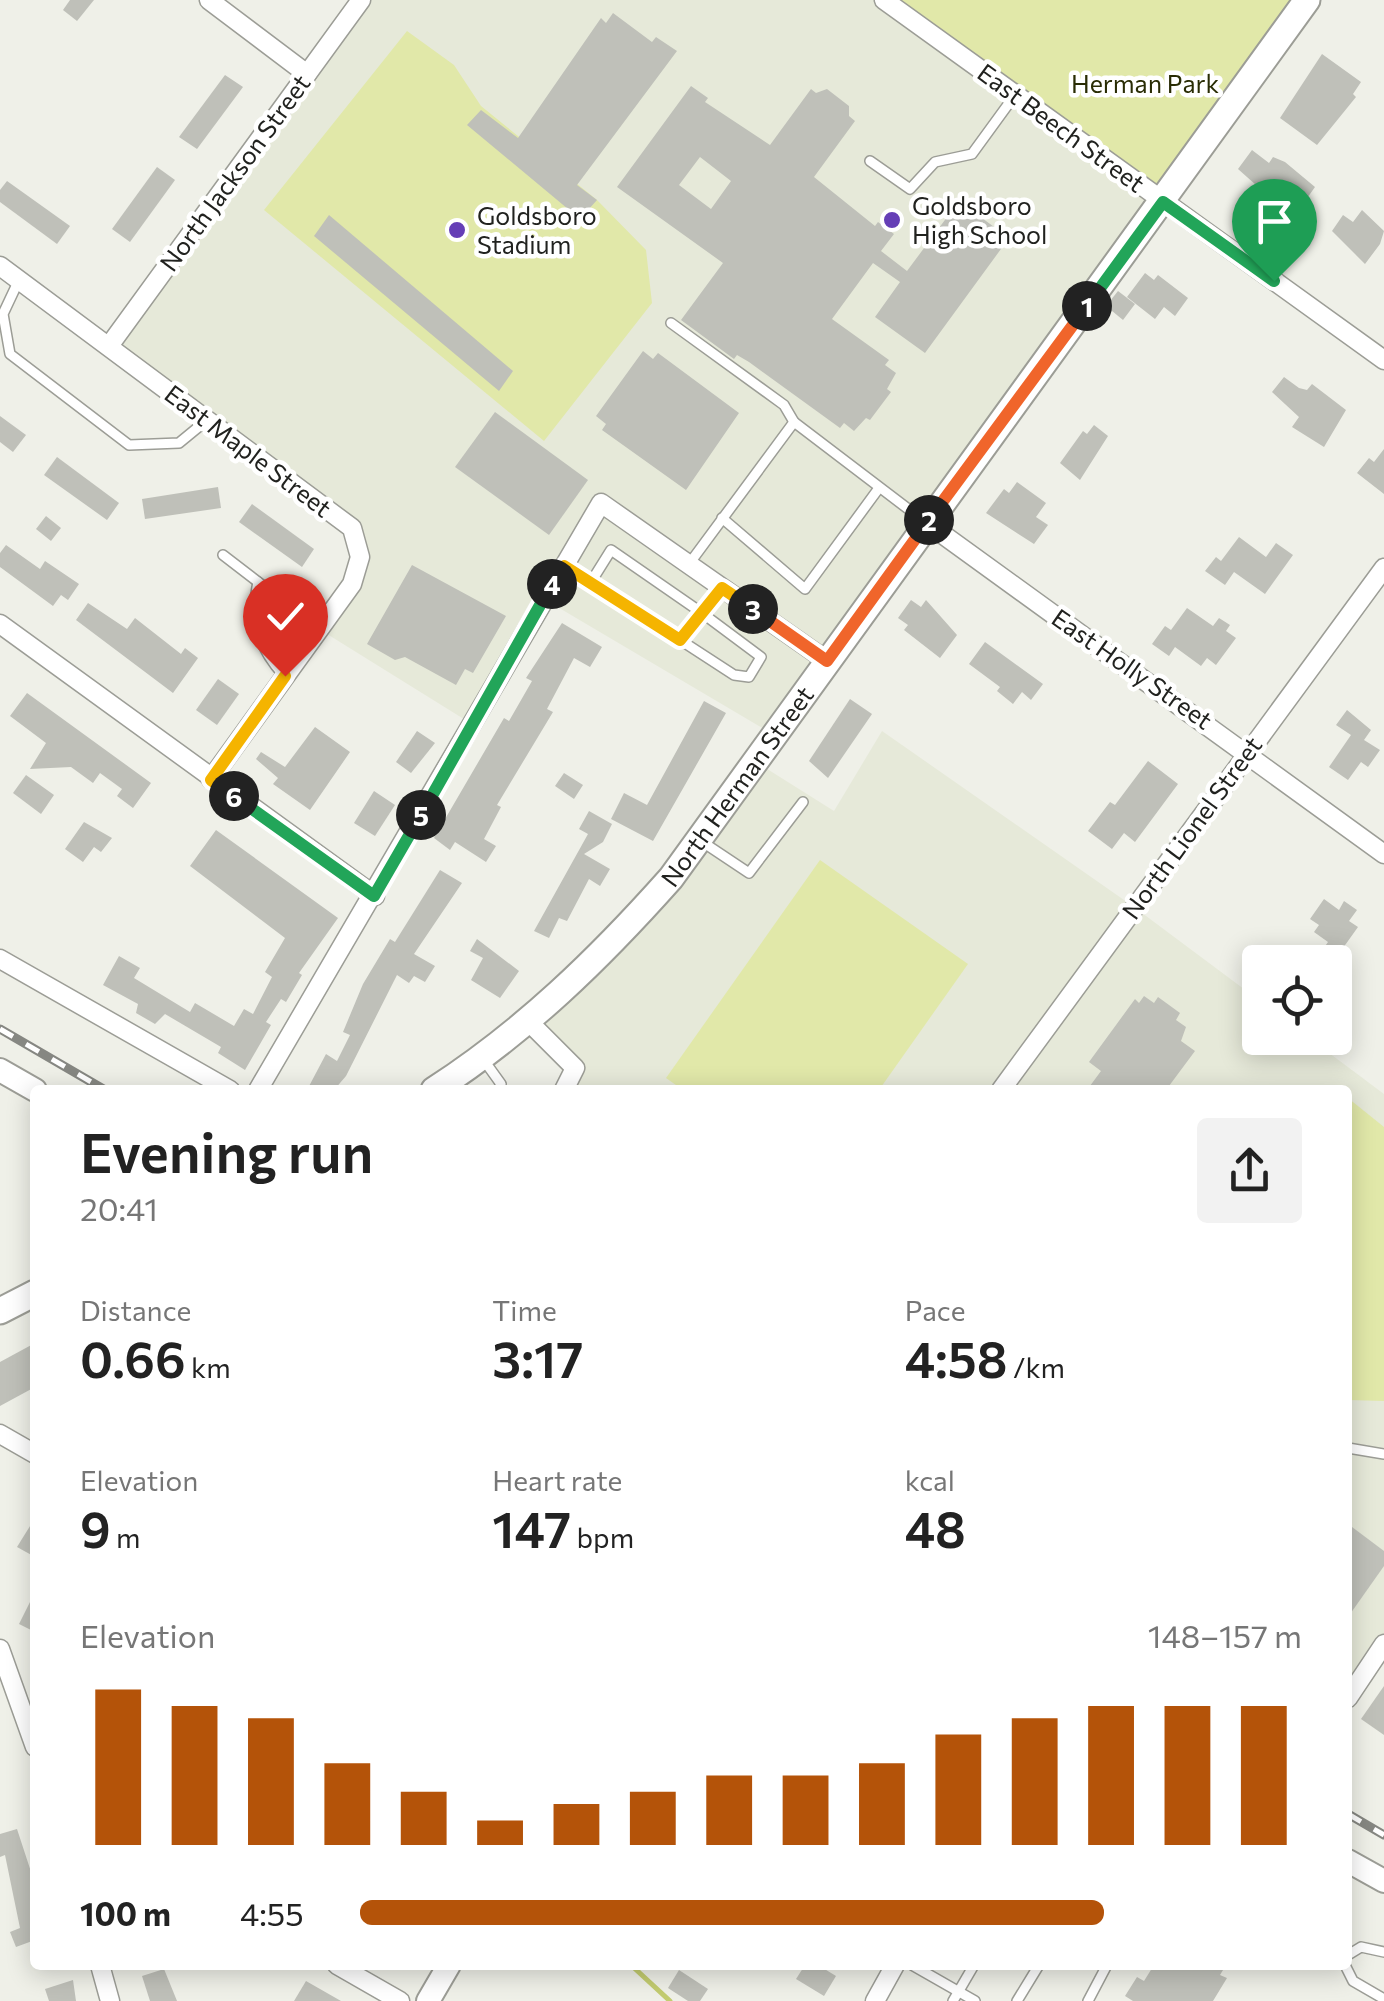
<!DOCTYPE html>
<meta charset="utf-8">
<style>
body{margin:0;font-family:Commissioner,sans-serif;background:#f2f2f2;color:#222;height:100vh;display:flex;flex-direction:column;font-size:38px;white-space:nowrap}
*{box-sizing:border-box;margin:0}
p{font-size:32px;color:#767676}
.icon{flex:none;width:55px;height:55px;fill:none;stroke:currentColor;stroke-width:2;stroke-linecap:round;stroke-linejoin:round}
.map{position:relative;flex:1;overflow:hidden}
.drawer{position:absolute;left:30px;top:1085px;width:1322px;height:885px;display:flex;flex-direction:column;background:#fff;border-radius:10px;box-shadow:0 5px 25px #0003}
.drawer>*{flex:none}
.fabs{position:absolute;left:1242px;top:945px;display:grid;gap:20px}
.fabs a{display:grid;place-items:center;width:110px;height:110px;border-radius:10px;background:#fff;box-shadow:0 5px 25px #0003;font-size:50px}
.pin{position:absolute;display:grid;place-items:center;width:85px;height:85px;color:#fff;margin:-102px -42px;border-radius:50% 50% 50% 0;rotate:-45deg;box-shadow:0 0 10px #0007}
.pin .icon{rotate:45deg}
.km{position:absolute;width:50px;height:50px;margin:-25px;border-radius:50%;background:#222;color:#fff;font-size:28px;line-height:50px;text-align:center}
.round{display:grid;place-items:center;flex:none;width:105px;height:105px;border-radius:10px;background:#f2f2f2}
.summary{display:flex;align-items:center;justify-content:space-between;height:170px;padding:0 50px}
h1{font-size:55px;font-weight:600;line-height:75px}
.figures{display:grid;grid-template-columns:repeat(3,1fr);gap:15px;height:170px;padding:10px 50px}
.figures div{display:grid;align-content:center}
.figures b{font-size:50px;font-weight:600}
.figures small{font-size:28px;font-weight:400}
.figures p{font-size:28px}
.chart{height:280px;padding:20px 50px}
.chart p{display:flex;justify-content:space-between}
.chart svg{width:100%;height:180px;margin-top:10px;stroke:#b45309;stroke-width:6}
ul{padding:0 50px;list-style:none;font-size:32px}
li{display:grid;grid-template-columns:160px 120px 1fr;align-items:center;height:75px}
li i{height:25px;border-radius:12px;background:#b45309}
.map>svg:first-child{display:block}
.built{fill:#e6e9d9}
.green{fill:#e1e8a9}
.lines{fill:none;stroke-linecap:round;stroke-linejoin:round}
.stream{stroke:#c3cc70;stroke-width:5}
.building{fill:#bfc0b9;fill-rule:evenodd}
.service-casing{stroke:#9c9d96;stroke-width:12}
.minor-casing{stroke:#9c9d96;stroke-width:21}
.tertiary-casing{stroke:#9c9d96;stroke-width:26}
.secondary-casing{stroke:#9c9d96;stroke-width:29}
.service{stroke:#fff;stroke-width:9}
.minor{stroke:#fff;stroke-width:18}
.tertiary{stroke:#fff;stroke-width:22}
.secondary{stroke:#fff;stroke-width:25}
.rail-casing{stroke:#868782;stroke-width:9}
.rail{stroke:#fff;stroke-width:5;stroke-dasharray:15;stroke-linecap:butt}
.split-1-casing{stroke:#fff;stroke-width:20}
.split-2-casing{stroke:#fff;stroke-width:20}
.split-3-casing{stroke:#fff;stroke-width:20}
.split-4-casing{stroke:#fff;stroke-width:20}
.split-5-casing{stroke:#fff;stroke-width:20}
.split-6-casing{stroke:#fff;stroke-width:20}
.split-7-casing{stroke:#fff;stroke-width:20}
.split-1{stroke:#22a559;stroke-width:12}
.split-2{stroke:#f0652b;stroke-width:12}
.split-3{stroke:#f0652b;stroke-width:12}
.split-4{stroke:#f5b400;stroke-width:12}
.split-5{stroke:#22a559;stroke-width:12}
.split-6{stroke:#22a559;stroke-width:12}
.split-7{stroke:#f5b400;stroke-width:12}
.poi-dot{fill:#653eb6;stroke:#fff;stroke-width:4}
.labels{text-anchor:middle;stroke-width:9;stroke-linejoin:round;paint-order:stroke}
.park-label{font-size:25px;fill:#292c04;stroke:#fff}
.street-label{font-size:25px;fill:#21221f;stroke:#fff}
.poi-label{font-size:25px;fill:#21221f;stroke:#fff;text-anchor:start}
</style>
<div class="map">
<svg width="1384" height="2001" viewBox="0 0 1384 2001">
<rect width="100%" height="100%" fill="#eff0e8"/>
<!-- built -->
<g class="built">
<path d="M361,0H884L1163,202L776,736L544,599L467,721L319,629L352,584L351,528L109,346Z"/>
<path d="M882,731L1134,907L1260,1001V1038H1309L1384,1094V1649L1348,1701V1090H564L575,1068L529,1022L756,762L834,811Z"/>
</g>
<!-- green -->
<g class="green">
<path d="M884,0H1307L1163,202Z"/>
<path d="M407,31L454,65L481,106L597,200L646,250L652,303L544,441L264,210Z"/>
<path d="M820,860L968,964L879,1090H683L666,1078Z"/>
<path d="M1348,1098L1384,1127V1401L1348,1400Z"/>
</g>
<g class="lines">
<!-- stream -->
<path class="stream" d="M631,1965L670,2001"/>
</g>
<!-- building -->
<g class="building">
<path d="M70,0H94L77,21L63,10Z"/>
<path d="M613,13L652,42L656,37L677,51L577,185L597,200L580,219L467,125L481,110L518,138L601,18L606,23Z"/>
<path d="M1322,54L1361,82L1353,94L1356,97L1317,145L1280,118Z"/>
<path d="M225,75L243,87L197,149L179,137Z"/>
<path d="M691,86L708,98L705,102L770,145L811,89L816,93L827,89L849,106V116L855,121L814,177L875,226L878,222L894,234L881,251L907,271L959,201L1009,238L925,353L875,317L900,282L873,263L832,319L889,360L885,365L896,373L887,389L891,392L870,420L866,418L854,431L844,423L840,428L749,362L737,355L734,359L681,320L723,263L617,187ZM700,157L731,181L711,209L679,185Z"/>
<path d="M1252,150L1269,163L1273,157L1285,162L1315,187L1293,218L1238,169Z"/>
<path d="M157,167L175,180L130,242L112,229Z"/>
<path d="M7,181L70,226L57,244L0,202V190Z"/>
<path d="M1362,210L1384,231L1380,244L1365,264L1332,231L1343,215L1353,222Z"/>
<path d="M329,215L513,371L499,391L314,236Z"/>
<path d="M1145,273L1154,280L1158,275L1188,298L1175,316L1164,307L1155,319L1127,297Z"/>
<path d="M1118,291L1135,304L1123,320L1106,306Z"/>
<path d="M643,351L653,359L658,353L739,413L686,490L602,430L606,424L596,416Z"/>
<path d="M1284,377L1299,388L1307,390L1312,384L1346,410L1324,447L1292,427L1299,417L1272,392Z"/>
<path d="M495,412L588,480L549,535L455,467Z"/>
<path d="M0,416L26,435L13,452L0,442Z"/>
<path d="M1094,425L1108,436L1080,480L1060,463L1083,431L1087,434Z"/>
<path d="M1384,449V494L1357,473L1369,458L1374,462Z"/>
<path d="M57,457L119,503L107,520L44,475Z"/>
<path d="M1017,482L1046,503L1036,517L1048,525L1034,544L986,513L1004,489L1009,493Z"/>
<path d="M218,487L221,508L145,519L142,499Z"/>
<path d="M252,504L314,549L302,567L239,522Z"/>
<path d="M46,516L61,528L51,541L36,529Z"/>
<path d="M1239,537L1266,557L1276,543L1293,555L1265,594L1234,572L1225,585L1205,571L1216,557L1221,561Z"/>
<path d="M6,545L40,569L45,561L79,584L68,600L61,595L53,606L0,567V553Z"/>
<path d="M412,565L506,616L473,673L465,669L456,685L405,657L395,660L367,644Z"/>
<path d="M911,600L921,607L926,600L957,635L940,658L904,630L908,625L898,618Z"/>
<path d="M88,603L127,629L135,618L181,654L185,648L198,658L173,693L76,620Z"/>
<path d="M1187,608L1213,626L1219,618L1230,625L1226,631L1236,638L1216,665L1207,658L1201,666L1175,647L1169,656L1152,644L1165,626L1171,630Z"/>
<path d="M562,623L602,647L590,667L574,658L547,709L553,712L497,805L501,807L484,839L496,846L486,862L455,842L450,850L434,838L504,718L509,721L532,681L526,678Z"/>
<path d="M985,642L1043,684L1031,700L1022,692L1013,704L997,691L1000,687L969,664Z"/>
<path d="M218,679L239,694L217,725L196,710Z"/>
<path d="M27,693L151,783L133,808L117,796L122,789L100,773L93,783L71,767L30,769L46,743L10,716Z"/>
<path d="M850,699L872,714L828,778L809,761Z"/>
<path d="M704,701L726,713L653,841L611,819L624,793L647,805Z"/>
<path d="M1347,710L1371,730L1364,740L1380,750L1368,767L1361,762L1348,780L1329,767L1351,735L1336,725Z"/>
<path d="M315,727L350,752L310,810L273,784L278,778L256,759L261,752L285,767Z"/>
<path d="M417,731L435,743L411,773L396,762Z"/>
<path d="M1148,761L1178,784L1135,842L1124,833L1112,849L1088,831L1110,802L1115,805Z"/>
<path d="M564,773L583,785L574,799L555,786Z"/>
<path d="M26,775L54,795L41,814L13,793Z"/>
<path d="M374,791L395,805L375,836L354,823Z"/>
<path d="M589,811L612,824L603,842L584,854L610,869L600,886L589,879L567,921L559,918L549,938L534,931L588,834L579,829Z"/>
<path d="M84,822L112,838L101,852L94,847L83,862L65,849Z"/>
<path d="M216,830L338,918L299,973L302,975L286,1002L281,999L266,1022L271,1025L245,1070L218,1053L221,1047L165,1014L155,1024L136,1013L138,1004L103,985L119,956L140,968L134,978L190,1012L195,1003L234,1026L244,1009L253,1014L272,977L265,972L285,938L190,866Z"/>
<path d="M440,870L462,883L414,954L435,966L425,982L414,976L409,983L397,975L346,1076L334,1090H307L326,1054L337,1061L350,1035L343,1032L363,984L390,939L395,942Z"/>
<path d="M1324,899L1339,910L1344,901L1357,910L1349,921L1358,927L1333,962H1314L1328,942L1314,932L1319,925L1310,919Z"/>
<path d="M477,939L519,971L500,998L471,980L483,958L470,951Z"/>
<path d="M1144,996L1154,1003L1158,997L1180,1013L1176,1020L1186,1027L1181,1041L1195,1051L1166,1090H1087L1101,1071L1089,1062L1135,999L1139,1003Z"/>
<path d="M35,1343V1387L0,1406V1362Z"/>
<path d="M35,1518V1557L17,1547Z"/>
<path d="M1348,1524L1384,1551V1566L1348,1617Z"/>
<path d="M35,1592V1632L19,1624Z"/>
<path d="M1384,1686V1735L1361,1719Z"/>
<path d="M17,1829L35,1884V1940L16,1947L10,1932L20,1928L5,1855L0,1857V1834Z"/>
<path d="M805,1965H818L836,1976L824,1996L796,1979Z"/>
<path d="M1154,1965H1226L1220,1975L1227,1978L1213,2001H1133L1125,1996L1137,1977L1144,1981Z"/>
<path d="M164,1969L177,2001H150L142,1976Z"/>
<path d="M679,1970L708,1989L700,2001H688L668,1988Z"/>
<path d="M73,1980L76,2001H49L45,1989Z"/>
<path d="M306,1981L341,2001H294Z"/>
</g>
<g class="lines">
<!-- service casing -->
<g class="service-casing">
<g id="service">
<path d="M870,161L910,189L935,162L972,154L1015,95"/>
<path d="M19,280L3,314L10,354L129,445L179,443L207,420"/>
<path d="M671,323L784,405L794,422"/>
<path d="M722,518L805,589L879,488"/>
<path d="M223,555L319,629"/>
<path d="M689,564L794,422L924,521"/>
<path d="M563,566L591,582"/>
<path d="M258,582C250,621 258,647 285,677"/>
<path d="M680,640L702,613L761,657L749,677L734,675L591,582L611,550L702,613L722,587"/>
<path d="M701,841L749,873L803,802"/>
<path d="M483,1059L501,1084L498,1090"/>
<path d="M1348,1448L1384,1454"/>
<path d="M1348,1955L1361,1947L1384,1952"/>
<path d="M912,1965L975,2001"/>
<path d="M1345,1965L1353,1981L1384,1999"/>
<path d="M953,2001L974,1965"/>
<path d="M1017,2001L1039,1965"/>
<path d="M1088,2001L1107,1965"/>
</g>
</g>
<!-- minor casing -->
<g class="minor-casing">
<g id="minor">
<path d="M209,0L307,74"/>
<path d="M884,0L1384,360"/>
<path d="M0,266L352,528L360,557L352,584L211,779"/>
<path d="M109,346L361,0"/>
<path d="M927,523L1384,854"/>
<path d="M0,624L375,896"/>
<path d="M0,959L230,1090"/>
<path d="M529,1022L575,1068L564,1090"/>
<path d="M258,1090L601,503L827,661"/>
<path d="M1001,1090L1384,568"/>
<path d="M0,1434L35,1454"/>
<path d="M0,1649L35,1747"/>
<path d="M1348,1698L1384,1644"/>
<path d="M100,1965L110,2001"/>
<path d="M337,1965L400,2001"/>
<path d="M875,2001L895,1965"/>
</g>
</g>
<!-- tertiary casing -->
<g class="tertiary-casing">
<g id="tertiary">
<path d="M0,1070L35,1090"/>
<path d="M1348,1861L1384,1881"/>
<path d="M428,2001L449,1965"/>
</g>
</g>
<!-- secondary casing -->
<g class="secondary-casing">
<g id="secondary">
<path id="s1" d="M434,1090C525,1031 599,959 671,878L1307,0"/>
<path d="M0,1311L35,1293"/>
</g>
</g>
<!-- service -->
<use href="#service" class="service"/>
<!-- minor -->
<use href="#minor" class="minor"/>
<!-- tertiary -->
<use href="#tertiary" class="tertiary"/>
<!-- secondary -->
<use href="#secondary" class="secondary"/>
<!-- rail casing -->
<g class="rail-casing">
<g id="rail">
<path d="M0,1029L105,1090"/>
<path d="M1348,1814L1384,1835"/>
</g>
</g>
<!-- rail -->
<use href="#rail" class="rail"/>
</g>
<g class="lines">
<!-- split-1 casing -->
<g class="split-1-casing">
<path id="split-1" d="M1087,306L1163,202L1274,281"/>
</g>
<!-- split-2 casing -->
<g class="split-2-casing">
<path id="split-2" d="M929,520L1087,306"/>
</g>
<!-- split-3 casing -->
<g class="split-3-casing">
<path id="split-3" d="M753,609L827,661L929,520"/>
</g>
<!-- split-4 casing -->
<g class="split-4-casing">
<path id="split-4" d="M552,584L564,566L680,640L722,588L753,609"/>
</g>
<!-- split-5 casing -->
<g class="split-5-casing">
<path id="split-5" d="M421,815L552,584"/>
</g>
<!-- split-6 casing -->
<g class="split-6-casing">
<path id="split-6" d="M234,796L374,896L421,815"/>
</g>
<!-- split-7 casing -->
<g class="split-7-casing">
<path id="split-7" d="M234,796L211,780L285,676"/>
</g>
<!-- split-1 -->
<use href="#split-1" class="split-1"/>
<!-- split-2 -->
<use href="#split-2" class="split-2"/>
<!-- split-3 -->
<use href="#split-3" class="split-3"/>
<!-- split-4 -->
<use href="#split-4" class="split-4"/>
<!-- split-5 -->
<use href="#split-5" class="split-5"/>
<!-- split-6 -->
<use href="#split-6" class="split-6"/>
<!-- split-7 -->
<use href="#split-7" class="split-7"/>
</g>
<!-- markers -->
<g class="poi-dot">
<circle cx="892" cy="220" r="10"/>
<circle cx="457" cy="230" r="10"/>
</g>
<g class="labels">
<!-- park labels -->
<g class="park-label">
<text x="1145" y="93">Herman Park</text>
</g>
<!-- street labels -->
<g class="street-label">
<text transform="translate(1061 128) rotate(36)" y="9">East Beech Street</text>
<text transform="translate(235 173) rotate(-54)" y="9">North Jackson Street</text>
<text transform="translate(248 451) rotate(37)" y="9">East Maple Street</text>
<text transform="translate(1132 669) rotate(35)" y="9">East Holly Street</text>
<text dy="9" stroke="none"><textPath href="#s1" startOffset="432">North Herman Street</textPath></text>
<text transform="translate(1192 828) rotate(-54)" y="9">North Lionel Street</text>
</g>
<!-- poi labels -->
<g class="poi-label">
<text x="912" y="215">Goldsboro<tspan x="912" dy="29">High School</tspan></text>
<text x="477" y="225">Goldsboro<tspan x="477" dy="29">Stadium</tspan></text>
</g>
</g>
</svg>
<div class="fabs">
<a><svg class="icon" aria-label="locate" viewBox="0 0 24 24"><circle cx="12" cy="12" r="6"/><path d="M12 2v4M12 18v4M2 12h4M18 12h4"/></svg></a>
</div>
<div class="pin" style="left:1274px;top:281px;background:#1e9e55"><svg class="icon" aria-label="arrive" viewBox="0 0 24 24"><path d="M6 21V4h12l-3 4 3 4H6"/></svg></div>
<div class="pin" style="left:285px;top:676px;background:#d93025"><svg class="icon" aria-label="check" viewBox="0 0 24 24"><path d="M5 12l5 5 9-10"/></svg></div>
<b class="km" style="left:1087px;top:306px">1</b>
<b class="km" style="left:929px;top:520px">2</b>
<b class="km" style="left:753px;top:609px">3</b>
<b class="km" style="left:552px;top:584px">4</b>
<b class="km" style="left:421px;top:815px">5</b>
<b class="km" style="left:234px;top:796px">6</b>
<section class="drawer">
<div class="summary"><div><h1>Evening run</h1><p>20:41</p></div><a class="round"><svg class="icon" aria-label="share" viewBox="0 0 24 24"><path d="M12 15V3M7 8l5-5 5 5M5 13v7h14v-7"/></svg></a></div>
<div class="figures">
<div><p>Distance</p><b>0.66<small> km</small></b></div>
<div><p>Time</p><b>3:17</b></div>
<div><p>Pace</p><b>4:58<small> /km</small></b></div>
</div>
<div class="figures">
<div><p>Elevation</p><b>9<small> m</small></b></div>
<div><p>Heart rate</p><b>147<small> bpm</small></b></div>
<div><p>kcal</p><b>48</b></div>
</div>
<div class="chart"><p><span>Elevation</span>148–157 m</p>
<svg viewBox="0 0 160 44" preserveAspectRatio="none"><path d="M5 44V6M15 44V10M25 44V13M35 44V24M45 44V31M55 44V38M65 44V34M75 44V31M85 44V27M95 44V27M105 44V24M115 44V17M125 44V13M135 44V10M145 44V10M155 44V10"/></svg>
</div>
<ul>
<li><b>100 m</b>4:55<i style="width:79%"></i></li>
</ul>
</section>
</div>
